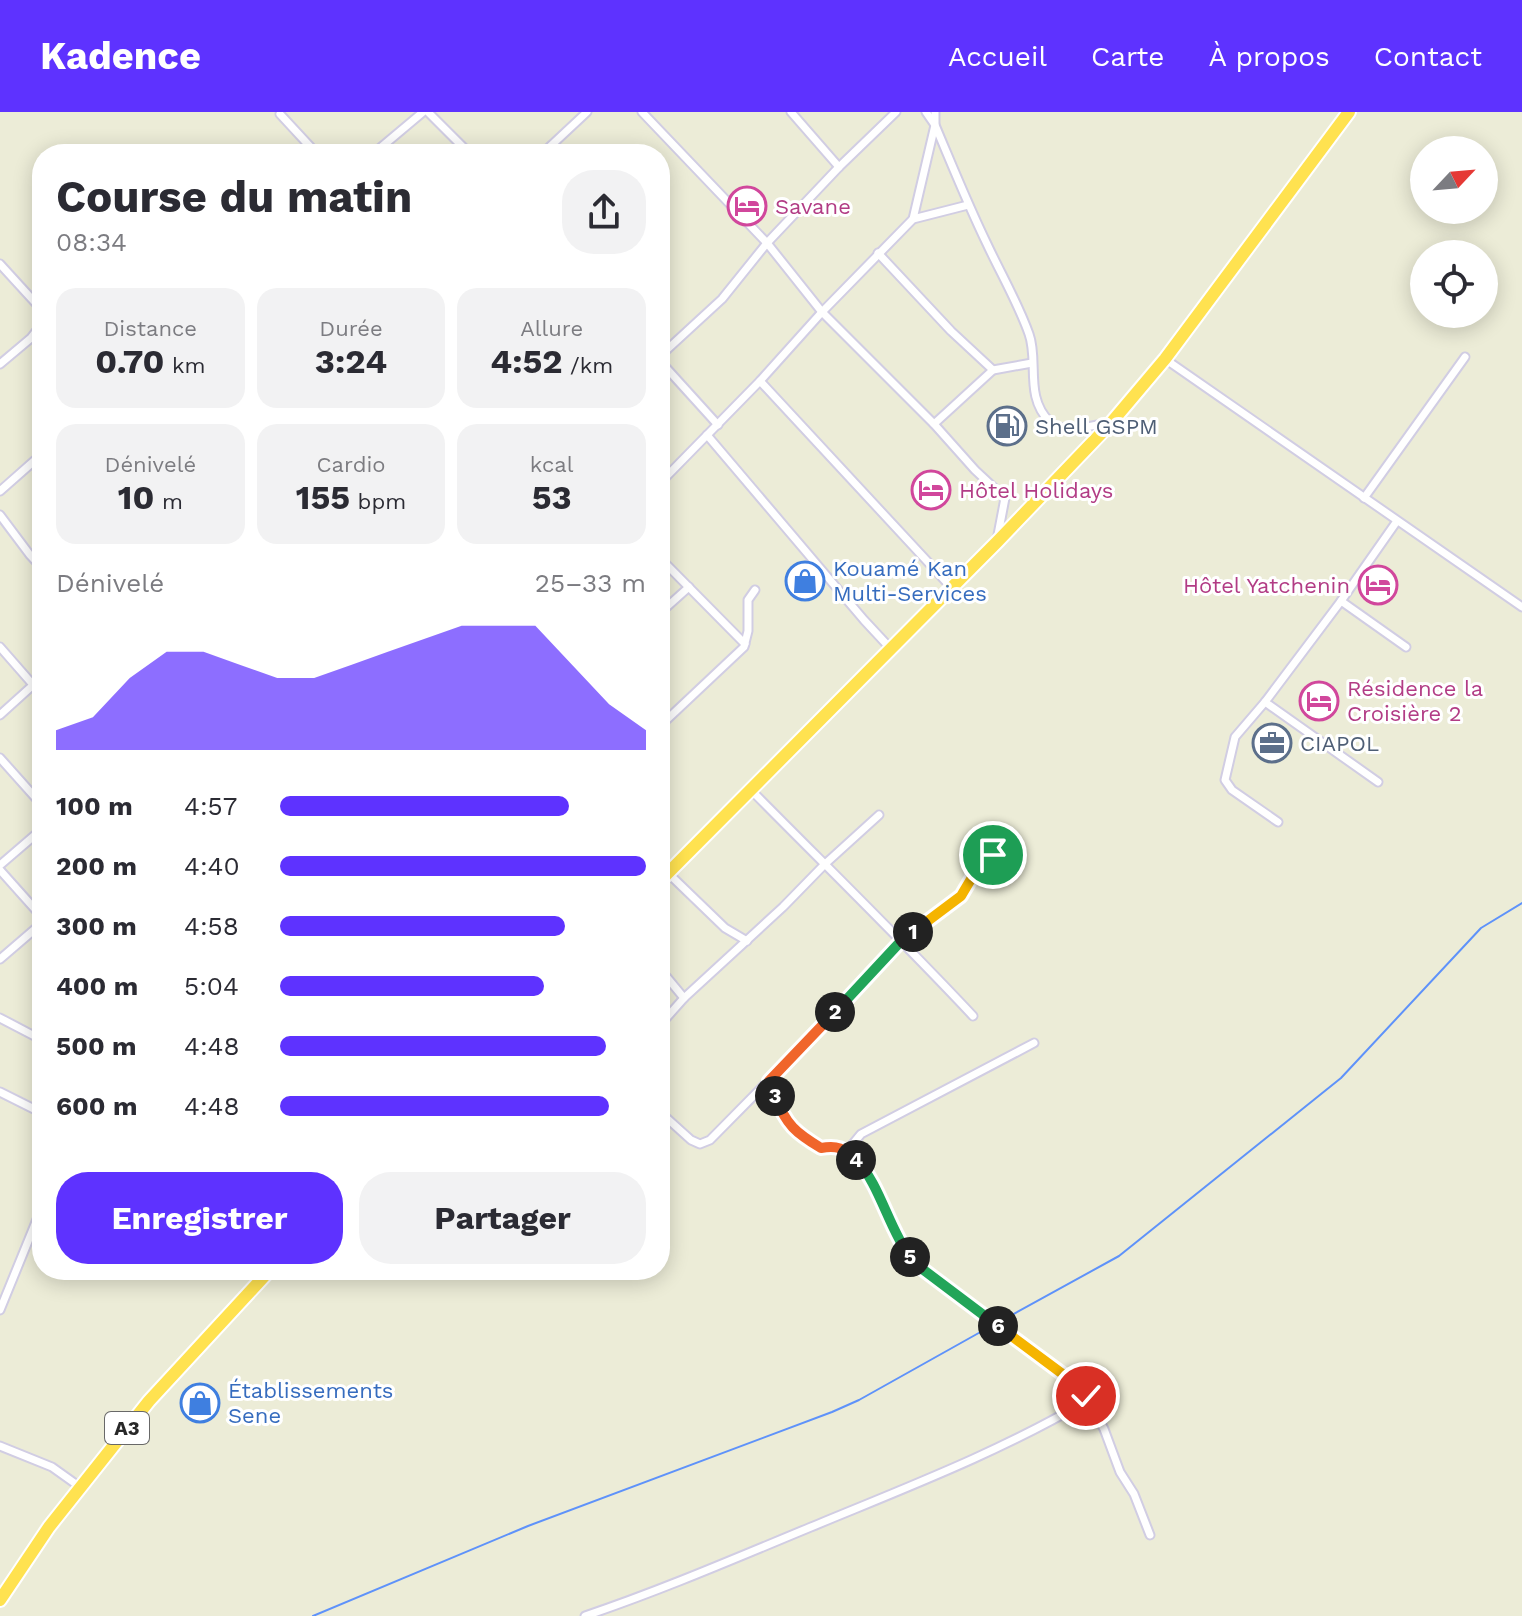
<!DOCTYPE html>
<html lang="fr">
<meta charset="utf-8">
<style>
body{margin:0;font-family:"Work Sans",sans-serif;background:#f2f2f3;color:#2b2b33;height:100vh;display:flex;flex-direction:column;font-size:30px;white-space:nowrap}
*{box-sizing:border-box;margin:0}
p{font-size:26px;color:#7c7c81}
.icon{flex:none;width:44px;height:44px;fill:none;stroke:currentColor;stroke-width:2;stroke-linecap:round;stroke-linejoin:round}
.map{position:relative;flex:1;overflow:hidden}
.panel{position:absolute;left:32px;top:32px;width:638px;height:1136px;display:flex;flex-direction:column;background:#fff;border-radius:32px;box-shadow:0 4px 20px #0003}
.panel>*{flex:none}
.needle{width:52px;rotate:64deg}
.buttons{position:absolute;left:1410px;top:24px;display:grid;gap:16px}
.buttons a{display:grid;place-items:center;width:88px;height:88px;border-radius:50%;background:#fff;box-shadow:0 4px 20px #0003;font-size:40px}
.pin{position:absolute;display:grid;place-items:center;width:68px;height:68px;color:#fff;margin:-34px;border:4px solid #fff;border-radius:50%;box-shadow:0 2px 8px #0007}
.km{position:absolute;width:40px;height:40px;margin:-20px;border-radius:50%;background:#222;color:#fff;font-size:22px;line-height:40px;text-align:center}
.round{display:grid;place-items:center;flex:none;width:84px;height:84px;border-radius:32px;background:#f2f2f3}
.overview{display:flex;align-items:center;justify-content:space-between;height:136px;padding:0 24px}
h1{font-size:44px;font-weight:700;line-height:60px}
.figures{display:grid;grid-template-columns:repeat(3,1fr);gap:12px;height:136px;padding:8px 24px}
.figures div{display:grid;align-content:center;border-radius:20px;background:#f2f2f3;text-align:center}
.figures b{font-size:34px;font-weight:700}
.figures small{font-size:22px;font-weight:400}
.figures p{font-size:22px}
.chart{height:224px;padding:16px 24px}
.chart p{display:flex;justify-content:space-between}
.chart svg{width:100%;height:144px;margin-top:8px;fill:#5e32ff;opacity:.7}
.cta{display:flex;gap:16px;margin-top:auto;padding:16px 24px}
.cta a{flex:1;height:92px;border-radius:32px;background:#5e32ff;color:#fff;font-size:32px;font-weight:700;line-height:92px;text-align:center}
.cta a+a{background:#f2f2f3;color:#2b2b33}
ul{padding:0 24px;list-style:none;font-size:26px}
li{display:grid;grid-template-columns:128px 96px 1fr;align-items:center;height:60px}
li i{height:20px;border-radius:10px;background:#5e32ff}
header{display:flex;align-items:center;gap:48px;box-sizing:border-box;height:112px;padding:0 40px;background:#5e32ff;color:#fff}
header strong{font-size:38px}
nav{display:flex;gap:44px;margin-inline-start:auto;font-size:28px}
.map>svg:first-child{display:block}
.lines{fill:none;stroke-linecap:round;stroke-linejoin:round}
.stream{stroke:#5e92fa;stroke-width:2}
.street-casing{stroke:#d1cde3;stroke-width:11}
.highway-casing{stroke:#fff;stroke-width:16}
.street{stroke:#fff;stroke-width:7}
.highway{stroke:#ffe250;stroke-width:12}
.split-1-casing{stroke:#fff;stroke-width:16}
.split-2-casing{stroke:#fff;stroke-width:16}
.split-3-casing{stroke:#fff;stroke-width:16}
.split-4-casing{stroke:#fff;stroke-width:16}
.split-5-casing{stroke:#fff;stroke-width:16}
.split-6-casing{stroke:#fff;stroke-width:16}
.split-7-casing{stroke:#fff;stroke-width:16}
.split-1{stroke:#f5b400;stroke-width:10}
.split-2{stroke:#22a559;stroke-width:10}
.split-3{stroke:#f0652b;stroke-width:10}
.split-4{stroke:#f0652b;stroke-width:10}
.split-5{stroke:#22a559;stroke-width:10}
.split-6{stroke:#22a559;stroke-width:10}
.split-7{stroke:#f5b400;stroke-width:10}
.labels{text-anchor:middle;stroke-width:6;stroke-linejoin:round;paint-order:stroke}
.shield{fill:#fff;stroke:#686868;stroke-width:2}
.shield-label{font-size:20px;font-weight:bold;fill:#282828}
.hotel-label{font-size:22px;fill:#b23c85;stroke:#fff;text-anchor:start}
.service-label{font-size:22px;fill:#4e5e75;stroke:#fff;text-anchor:start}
.shop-label{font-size:22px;fill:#366cbe;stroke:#fff;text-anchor:start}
</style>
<header>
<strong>Kadence</strong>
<nav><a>Accueil</a><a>Carte</a><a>À propos</a><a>Contact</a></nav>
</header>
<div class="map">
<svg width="1522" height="1504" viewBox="0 0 1522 1504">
<rect width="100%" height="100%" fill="#ececd7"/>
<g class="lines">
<!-- stream -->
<g class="stream">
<path d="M999,1210L1119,1144L1341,966L1481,816L1522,791"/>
<path d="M313,1504L528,1414L832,1300L859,1288L993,1213"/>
</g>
<!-- street casing -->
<g class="street-casing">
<g id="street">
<path d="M428,0L470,42"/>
<path d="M642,0L767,131L822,200L934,312L975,358L1005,386L997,428"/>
<path d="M791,0L839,55"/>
<path d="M935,0V13C952,53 968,93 987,132C1001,162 1018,191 1029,222C1039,249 1024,285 1050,310C1063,323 1092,313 1109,311"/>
<path d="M280,2L317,42"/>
<path d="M373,42L423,0"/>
<path d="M542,42L587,0"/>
<path d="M913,107L935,13L926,0"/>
<path d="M878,141L951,219L993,258L1032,251"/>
<path d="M0,152L42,198"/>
<path d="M660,244L722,187L767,131L839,55L896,0"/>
<path d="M1165,247L1522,495"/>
<path d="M660,249L718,313"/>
<path d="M0,252L31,226L42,212"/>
<path d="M760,269L952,476"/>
<path d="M934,312L993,258"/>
<path d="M707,323L864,508L891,537"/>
<path d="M660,371L760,269L822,200L913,107L968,93"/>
<path d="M0,379L42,342"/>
<path d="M1364,386L1465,245"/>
<path d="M0,403L30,443L42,456"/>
<path d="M660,446L745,532"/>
<path d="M1341,489L1406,535"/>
<path d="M660,501L689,475"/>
<path d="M0,535L42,583"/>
<path d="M1265,590L1378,670"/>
<path d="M0,603L42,565"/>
<path d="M660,614L744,535L748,519V488L755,478"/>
<path d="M0,646L42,693"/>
<path d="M751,678C825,753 901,827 973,904"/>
<path d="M1278,710L1232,678L1225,668L1235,625L1265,590L1341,489L1397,409"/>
<path d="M0,753L42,717"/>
<path d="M0,758L42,805"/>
<path d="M668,761L725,816L747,829"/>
<path d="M0,847L42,811"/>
<path d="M660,857L684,886"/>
<path d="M0,906L42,928"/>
<path d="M660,913L684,886L783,795L825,752L879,703"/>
<path d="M769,969C783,1007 786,1015 821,1036L835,1034L847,1039L861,1053L898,1127L917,1153L1079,1275L1086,1284L1104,1317L1120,1360L1134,1382L1150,1423"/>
<path d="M0,980L42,1001"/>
<path d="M660,1000L691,1028L700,1032L710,1028L793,944L902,828L961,784L977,757L993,743"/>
<path d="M847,1039L861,1022L1034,931"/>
<path d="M0,1198L42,1095"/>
<path d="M0,1334L52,1355L80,1375"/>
<path d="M585,1504C662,1478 736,1446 811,1415C905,1376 1000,1340 1088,1288"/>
</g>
</g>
<!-- highway casing -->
<g class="highway-casing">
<g id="highway">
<path d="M660,769L997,430L1111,311L1165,247L1349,0"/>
<path d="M0,1488L49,1415L149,1289L270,1158"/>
</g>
</g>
<!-- street -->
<use href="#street" class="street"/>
<!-- highway -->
<use href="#highway" class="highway"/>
</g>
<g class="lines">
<!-- split-1 casing -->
<g class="split-1-casing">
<path id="split-1" d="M913,820L961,784L977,757L993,743"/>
</g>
<!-- split-2 casing -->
<g class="split-2-casing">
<path id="split-2" d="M835,900L902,828L913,820"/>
</g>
<!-- split-3 casing -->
<g class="split-3-casing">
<path id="split-3" d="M775,984L769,969L835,900"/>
</g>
<!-- split-4 casing -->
<g class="split-4-casing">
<path id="split-4" d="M775,984C786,1013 796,1021 821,1036C837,1033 844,1036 856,1048"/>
</g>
<!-- split-5 casing -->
<g class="split-5-casing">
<path id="split-5" d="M856,1048C879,1070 889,1117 910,1145"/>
</g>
<!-- split-6 casing -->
<g class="split-6-casing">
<path id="split-6" d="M910,1145L917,1153L998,1214"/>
</g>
<!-- split-7 casing -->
<g class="split-7-casing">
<path id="split-7" d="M998,1214L1072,1269L1086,1284"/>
</g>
<!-- split-1 -->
<use href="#split-1" class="split-1"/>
<!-- split-2 -->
<use href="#split-2" class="split-2"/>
<!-- split-3 -->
<use href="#split-3" class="split-3"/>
<!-- split-4 -->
<use href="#split-4" class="split-4"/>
<!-- split-5 -->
<use href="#split-5" class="split-5"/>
<!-- split-6 -->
<use href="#split-6" class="split-6"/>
<!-- split-7 -->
<use href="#split-7" class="split-7"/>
</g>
<!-- icons -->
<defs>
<g id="hotel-ring" transform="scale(2)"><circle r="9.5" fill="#fff" stroke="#d1479c" stroke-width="1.5"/><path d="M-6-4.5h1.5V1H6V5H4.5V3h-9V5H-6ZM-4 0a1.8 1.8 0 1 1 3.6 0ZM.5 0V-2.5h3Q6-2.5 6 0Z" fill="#d1479c"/></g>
<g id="fuel-ring" transform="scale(2)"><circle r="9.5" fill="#fff" stroke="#5c6f8a" stroke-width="1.5"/><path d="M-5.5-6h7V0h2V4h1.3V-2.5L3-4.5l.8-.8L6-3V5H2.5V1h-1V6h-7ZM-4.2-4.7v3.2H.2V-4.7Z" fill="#5c6f8a"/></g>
<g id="shop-ring" transform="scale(2)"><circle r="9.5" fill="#fff" stroke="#3f7fe0" stroke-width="1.5"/><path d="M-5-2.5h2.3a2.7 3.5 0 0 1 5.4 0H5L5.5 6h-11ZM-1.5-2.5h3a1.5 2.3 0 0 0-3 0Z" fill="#3f7fe0"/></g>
<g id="office-ring" transform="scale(2)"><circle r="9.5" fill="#fff" stroke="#5c6f8a" stroke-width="1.5"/><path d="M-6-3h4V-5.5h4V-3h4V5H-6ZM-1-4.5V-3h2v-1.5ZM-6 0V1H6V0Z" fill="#5c6f8a"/></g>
</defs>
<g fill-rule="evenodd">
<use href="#hotel-ring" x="747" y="94"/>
<use href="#fuel-ring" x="1007" y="314"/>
<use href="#hotel-ring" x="931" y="378"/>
<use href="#shop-ring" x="805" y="469"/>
<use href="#hotel-ring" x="1378" y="473"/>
<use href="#hotel-ring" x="1319" y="589"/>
<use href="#office-ring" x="1272" y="631"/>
<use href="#shop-ring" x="200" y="1291"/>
</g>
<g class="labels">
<!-- shield labels -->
<rect class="shield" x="105" y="1300" width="44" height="32" rx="6"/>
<g class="shield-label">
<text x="127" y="1323">A3</text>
</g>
<!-- hotel labels -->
<g class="hotel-label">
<text x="775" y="102">Savane</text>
<text x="959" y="386">Hôtel Holidays</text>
<text x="1350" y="481" text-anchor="end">Hôtel Yatchenin</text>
<text x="1347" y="584">Résidence la<tspan x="1347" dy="25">Croisière 2</tspan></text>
</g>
<!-- service labels -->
<g class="service-label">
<text x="1035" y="322">Shell GSPM</text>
<text x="1300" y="639">CIAPOL</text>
</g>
<!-- shop labels -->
<g class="shop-label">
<text x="833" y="464">Kouamé Kan<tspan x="833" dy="25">Multi-Services</tspan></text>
<text x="228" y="1286">Établissements<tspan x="228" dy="25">Sene</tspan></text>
</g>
</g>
</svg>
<div class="buttons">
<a><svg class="needle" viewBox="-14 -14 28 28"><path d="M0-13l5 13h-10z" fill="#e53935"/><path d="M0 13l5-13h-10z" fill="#7c7c81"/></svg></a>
<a><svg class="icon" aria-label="locate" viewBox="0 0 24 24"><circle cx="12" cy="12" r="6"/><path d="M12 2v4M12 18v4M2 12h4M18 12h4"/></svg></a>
</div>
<div class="pin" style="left:993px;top:743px;background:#1e9e55"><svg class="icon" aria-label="arrive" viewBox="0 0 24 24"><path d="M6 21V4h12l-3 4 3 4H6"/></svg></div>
<div class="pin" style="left:1086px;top:1284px;background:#d93025"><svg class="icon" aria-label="check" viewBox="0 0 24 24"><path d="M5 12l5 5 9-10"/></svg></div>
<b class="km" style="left:913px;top:820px">1</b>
<b class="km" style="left:835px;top:900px">2</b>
<b class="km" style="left:775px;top:984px">3</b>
<b class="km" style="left:856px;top:1048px">4</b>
<b class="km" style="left:910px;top:1145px">5</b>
<b class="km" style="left:998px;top:1214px">6</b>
<section class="panel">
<div class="overview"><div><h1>Course du matin</h1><p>08:34</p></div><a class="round"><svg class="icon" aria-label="share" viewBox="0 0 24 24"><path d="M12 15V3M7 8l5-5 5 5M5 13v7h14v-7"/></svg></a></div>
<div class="figures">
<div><p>Distance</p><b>0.70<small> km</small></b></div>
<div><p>Durée</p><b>3:24</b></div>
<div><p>Allure</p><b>4:52<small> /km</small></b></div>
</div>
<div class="figures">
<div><p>Dénivelé</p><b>10<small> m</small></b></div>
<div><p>Cardio</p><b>155<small> bpm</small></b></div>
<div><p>kcal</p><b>53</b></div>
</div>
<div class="chart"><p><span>Dénivelé</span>25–33 m</p>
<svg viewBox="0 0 160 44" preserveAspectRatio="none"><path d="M0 44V38L10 34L20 22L30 14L40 14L50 18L60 22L70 22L80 18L90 14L100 10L110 6L120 6L130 6L140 18L150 30L160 38V44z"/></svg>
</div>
<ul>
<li><b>100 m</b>4:57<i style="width:79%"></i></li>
<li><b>200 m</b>4:40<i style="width:100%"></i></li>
<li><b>300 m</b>4:58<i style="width:78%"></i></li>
<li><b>400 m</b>5:04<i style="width:72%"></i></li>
<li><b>500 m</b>4:48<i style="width:89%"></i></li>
<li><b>600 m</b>4:48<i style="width:90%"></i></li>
</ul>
<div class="cta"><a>Enregistrer</a><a>Partager</a></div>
</section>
</div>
